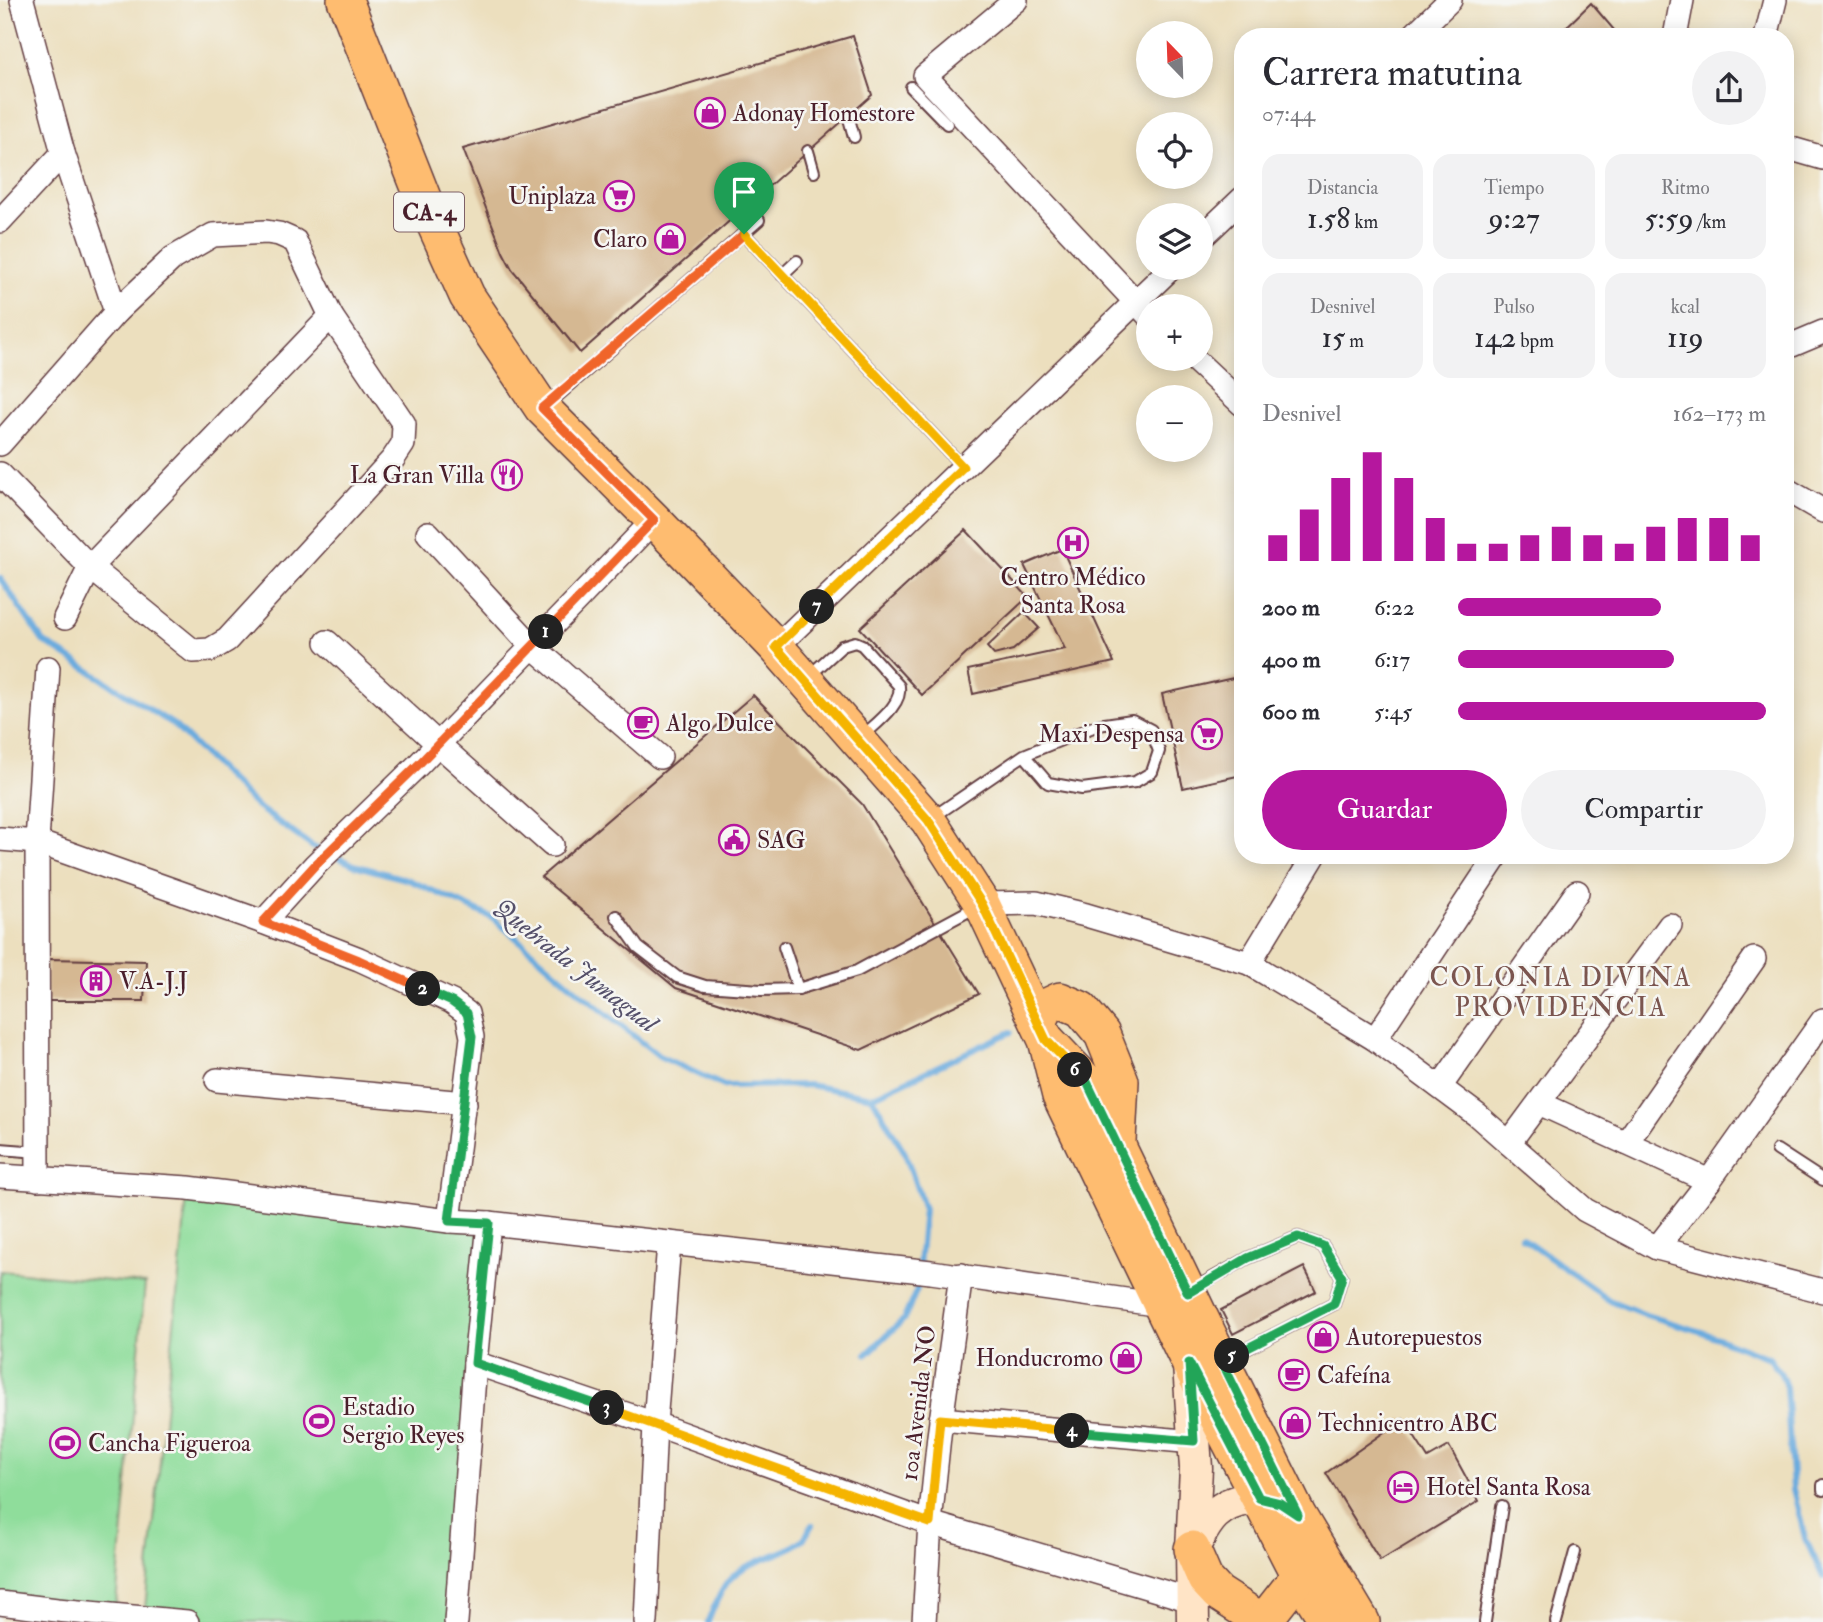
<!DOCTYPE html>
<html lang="es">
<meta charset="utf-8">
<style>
body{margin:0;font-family:"IM FELL Double Pica",serif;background:#f2f2f3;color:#2b2b33;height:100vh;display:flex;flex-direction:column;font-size:26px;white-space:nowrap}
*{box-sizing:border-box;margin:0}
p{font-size:23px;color:#7c7c81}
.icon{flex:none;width:38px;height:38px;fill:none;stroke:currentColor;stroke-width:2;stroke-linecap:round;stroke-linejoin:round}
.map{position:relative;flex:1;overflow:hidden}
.drawer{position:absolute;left:1234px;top:28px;width:560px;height:836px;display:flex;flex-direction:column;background:#fff;border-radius:28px;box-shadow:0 4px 18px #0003}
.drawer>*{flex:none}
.needle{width:46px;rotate:337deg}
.buttons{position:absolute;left:1136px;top:21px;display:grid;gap:14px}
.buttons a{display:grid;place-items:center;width:77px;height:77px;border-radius:50%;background:#fff;box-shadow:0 4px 18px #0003;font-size:35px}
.pin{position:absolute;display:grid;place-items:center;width:60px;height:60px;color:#fff;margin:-72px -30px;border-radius:50% 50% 50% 0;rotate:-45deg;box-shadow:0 0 7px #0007}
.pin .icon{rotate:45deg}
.km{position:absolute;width:35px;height:35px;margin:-18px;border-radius:50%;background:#222;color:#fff;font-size:19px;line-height:35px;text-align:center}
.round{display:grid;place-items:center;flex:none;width:74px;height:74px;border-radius:37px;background:#f2f2f3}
.summary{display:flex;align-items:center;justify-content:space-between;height:119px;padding:0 28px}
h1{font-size:38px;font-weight:600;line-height:52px}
.metrics{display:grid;grid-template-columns:repeat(3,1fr);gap:10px;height:119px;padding:7px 28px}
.metrics div{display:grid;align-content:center;border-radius:18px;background:#f2f2f3;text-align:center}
.metrics b{font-size:30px;font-weight:600}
.metrics small{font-size:19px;font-weight:400}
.metrics p{font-size:19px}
.chart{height:196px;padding:14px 28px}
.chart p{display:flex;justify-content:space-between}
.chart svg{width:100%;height:126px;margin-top:7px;stroke:#b5179e;stroke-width:6}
.primary-button{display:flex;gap:14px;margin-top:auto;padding:14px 28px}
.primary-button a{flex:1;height:80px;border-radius:42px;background:#b5179e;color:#fff;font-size:28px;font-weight:600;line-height:80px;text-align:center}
.primary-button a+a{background:#f2f2f3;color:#2b2b33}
ul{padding:0 28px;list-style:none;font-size:23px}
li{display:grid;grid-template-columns:112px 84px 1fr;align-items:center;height:52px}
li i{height:18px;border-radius:9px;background:#b5179e}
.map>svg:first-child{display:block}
.green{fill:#8fdd9b;stroke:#6c7e63;stroke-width:2}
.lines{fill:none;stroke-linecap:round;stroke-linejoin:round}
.stream{stroke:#6aabde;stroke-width:6}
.building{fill:#d5b892}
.lane-casing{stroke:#623c41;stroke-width:14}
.street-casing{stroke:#623c41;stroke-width:26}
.secondary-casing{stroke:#623c41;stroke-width:35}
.primary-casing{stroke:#623c41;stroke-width:38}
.lane{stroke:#fff;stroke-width:10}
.street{stroke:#fff;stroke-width:23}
.secondary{stroke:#ffe4c6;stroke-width:32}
.primary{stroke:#febc70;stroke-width:35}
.split-1-casing{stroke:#fff;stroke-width:14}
.split-2-casing{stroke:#fff;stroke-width:14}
.split-3-casing{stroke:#fff;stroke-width:14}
.split-4-casing{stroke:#fff;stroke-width:14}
.split-5-casing{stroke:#fff;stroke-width:14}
.split-6-casing{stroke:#fff;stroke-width:14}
.split-7-casing{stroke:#fff;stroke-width:14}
.split-8-casing{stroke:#fff;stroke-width:14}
.split-1{stroke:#f0652b;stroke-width:9}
.split-2{stroke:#f0652b;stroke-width:9}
.split-3{stroke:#22a559;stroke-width:9}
.split-4{stroke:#f5b400;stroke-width:9}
.split-5{stroke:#22a559;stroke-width:9}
.split-6{stroke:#22a559;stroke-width:9}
.split-7{stroke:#f5b400;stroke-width:9}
.split-8{stroke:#f5b400;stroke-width:9}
.labels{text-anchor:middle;stroke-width:5;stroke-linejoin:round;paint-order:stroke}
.shield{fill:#f6f6f2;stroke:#7e6067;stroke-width:2}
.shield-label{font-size:23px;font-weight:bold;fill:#4a1f2b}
.poi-label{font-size:24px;fill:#4a1f2b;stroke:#f6f6f2;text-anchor:start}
.street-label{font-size:24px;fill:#4a1f2b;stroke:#f6f6f2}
.water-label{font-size:26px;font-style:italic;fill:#55506a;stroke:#f6f6f2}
.neighbourhood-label{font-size:26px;letter-spacing:2px;fill:#7b554f;stroke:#f6f6f2}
</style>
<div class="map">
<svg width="1823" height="1622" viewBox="0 0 1823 1622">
<rect width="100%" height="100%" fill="#f6f6f2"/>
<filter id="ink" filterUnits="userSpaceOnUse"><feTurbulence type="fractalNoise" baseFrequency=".0143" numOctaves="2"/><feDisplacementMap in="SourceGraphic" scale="14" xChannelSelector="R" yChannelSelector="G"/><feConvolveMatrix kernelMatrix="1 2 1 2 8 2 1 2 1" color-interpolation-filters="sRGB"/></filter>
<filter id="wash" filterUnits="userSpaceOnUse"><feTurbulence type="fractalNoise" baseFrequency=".00686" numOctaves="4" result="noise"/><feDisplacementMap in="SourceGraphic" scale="28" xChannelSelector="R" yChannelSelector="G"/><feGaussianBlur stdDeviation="1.57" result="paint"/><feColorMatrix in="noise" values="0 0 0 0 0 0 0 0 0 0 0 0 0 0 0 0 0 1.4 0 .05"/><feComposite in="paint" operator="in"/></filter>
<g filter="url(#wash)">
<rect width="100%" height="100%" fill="#ecdfbe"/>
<!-- green -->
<g class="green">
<path d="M188,1188L489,1223L456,1622H187L144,1618Z"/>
<path d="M0,1271L145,1284L115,1615L0,1602Z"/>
</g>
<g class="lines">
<!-- stream -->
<g class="stream">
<path d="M0,578L43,641L174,725L256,806L313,847L323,851"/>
<path d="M333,855L354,865L409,880L493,918L580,993L659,1056L724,1086L809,1085L872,1097L1011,1032"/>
<path d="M872,1097L905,1153L924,1209L919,1266"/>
<path d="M1521,1237L1609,1300L1646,1315L1702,1332L1769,1358L1781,1374L1786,1387L1793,1489L1805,1538L1823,1577"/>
<path d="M867,1354L904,1319L917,1289L918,1276"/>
<path d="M708,1622C712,1611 722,1587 731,1578C749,1559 786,1556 803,1539C807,1536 809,1529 812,1525"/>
</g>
</g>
<g id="blocks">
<!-- building -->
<g class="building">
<path d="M1591,3L1620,37H1556Z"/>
<path d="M853,36L872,95L580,353L512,269L503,252L463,149Z"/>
<path d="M966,530L1028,597L922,695L860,628Z"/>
<path d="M1062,549L1114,662L973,694L968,670L1065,649L1024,565Z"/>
<path d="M1024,612L1039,628L1013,650L994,655L987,647Z"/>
<path d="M1242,676V775L1183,788L1162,694Z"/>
<path d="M753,695L862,804L979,994L861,1050L676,988L541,877Z"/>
<path d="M47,959L146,961L144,1001H47Z"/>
<path d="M1304,1267L1316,1291L1233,1334L1221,1310Z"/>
<path d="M1403,1419L1428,1458L1449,1446L1479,1501L1380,1561L1326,1473Z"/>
</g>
</g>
</g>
<g filter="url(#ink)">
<use href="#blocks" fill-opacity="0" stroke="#623c41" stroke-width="2"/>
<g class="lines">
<!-- lane casing -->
<g class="lane-casing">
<g id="lane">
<path d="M911,87L947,124"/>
<path d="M848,115L854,137"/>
<path d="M808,151L814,172"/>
<path d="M744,234L963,467"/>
<path d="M782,275L797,261"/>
<path d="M545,407L759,220"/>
<path d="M809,676L842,646L855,642L862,645L899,686C903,705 875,724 862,737"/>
<path d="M933,817L1024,755L1098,725L1132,720L1151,730L1159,751L1152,772L1135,782L1082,789L1048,783L1024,755"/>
<path d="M616,916L638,947L677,977L705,986L761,990L798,989"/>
<path d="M784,947L798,989L857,971L976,907"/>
<path d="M0,1149L39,1152"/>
<path d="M1777,1150L1823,1180"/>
<path d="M1193,1289L1248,1258L1298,1237L1323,1246L1342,1277L1334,1304L1225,1360"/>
<path d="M1823,1485V1490"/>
<path d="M1485,1622L1502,1506"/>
<path d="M1556,1622L1575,1552"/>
</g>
</g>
<!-- street casing -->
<g class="street-casing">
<g id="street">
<path d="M1016,0L925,76L1148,315"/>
<path d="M1412,37L1450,0"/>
<path d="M1675,37L1682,0"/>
<path d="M1766,37L1775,0"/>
<path d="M1785,147L1823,158"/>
<path d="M0,221L63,153"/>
<path d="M1200,239L1242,199"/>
<path d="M1785,348L1823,332"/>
<path d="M1194,359L1242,404"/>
<path d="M0,444L116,312L63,153L22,0"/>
<path d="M0,474L90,567L193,651L210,650L227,640L393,459L403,444L404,424L331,316L295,241L279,234L266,232L213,235L173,258L116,312"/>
<path d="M1785,489L1823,511"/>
<path d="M428,533L532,646L660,757"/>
<path d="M65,618L90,567L331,316"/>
<path d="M327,642L437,743L552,845"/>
<path d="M776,647L1171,268"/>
<path d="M0,839L37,842L263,922L359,959L452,1002L467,1013L472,1037L449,1221"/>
<path d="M982,904L1036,903L1086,915L1249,963L1375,1039L1477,1115L1585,1210L1657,1248L1823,1291"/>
<path d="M263,922L315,865L418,765L654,520"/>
<path d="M1249,963L1314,856"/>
<path d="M1375,1039L1496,857"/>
<path d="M217,1080L465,1103"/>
<path d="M1440,1087L1577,892"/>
<path d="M1539,1103L1709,1181"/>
<path d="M1509,1143L1670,925"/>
<path d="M1626,1143L1754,959"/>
<path d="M0,1176L188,1188L449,1221L489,1223L931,1272L1161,1305"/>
<path d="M38,1179L37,842L48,668"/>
<path d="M1657,1248L1709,1181L1823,1020"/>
<path d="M475,1363L655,1424L930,1523L1194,1601"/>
<path d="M941,1419L1194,1442"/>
<path d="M0,1603L57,1610L187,1622"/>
<path d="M456,1622L475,1363L489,1223"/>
<path d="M646,1622L655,1424L669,1243"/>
<path d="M924,1622L930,1523L939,1436L961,1275"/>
</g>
</g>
<!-- secondary casing -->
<g class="secondary-casing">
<g id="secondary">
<path d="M1189,1365L1196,1468L1192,1549L1193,1622"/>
<path d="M1193,1548C1199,1537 1205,1523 1215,1514C1234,1497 1259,1495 1282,1505"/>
</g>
</g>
<!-- primary casing -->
<g class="primary-casing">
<g id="primary">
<path d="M345,0L425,203L467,296L542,408L654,520L776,647L928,820L982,904L1046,1040L1060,1096L1189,1363L1299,1576L1328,1622"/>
<path d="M1039,1022L1047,1006L1060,1000L1081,1009L1102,1034L1121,1081L1118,1141"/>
<path d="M1047,1040L1087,1082L1222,1362L1298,1515L1362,1622"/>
<path d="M1192,1549L1205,1579L1218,1593L1263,1622"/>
<path d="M1263,1622L1299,1576L1310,1557"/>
</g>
</g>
<!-- lane -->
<use href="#lane" class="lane"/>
<!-- street -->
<use href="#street" class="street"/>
<!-- secondary -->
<use href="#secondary" class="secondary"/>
<!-- primary -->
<use href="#primary" class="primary"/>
</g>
</g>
<g class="lines" filter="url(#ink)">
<!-- split-1 casing -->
<g class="split-1-casing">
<path id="split-1" d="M546,632L654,520L542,408L744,234"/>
</g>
<!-- split-2 casing -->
<g class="split-2-casing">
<path id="split-2" d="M423,989L359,960L263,922L316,864L418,765L546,632"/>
</g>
<!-- split-3 casing -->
<g class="split-3-casing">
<path id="split-3" d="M423,989L452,1002L467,1013L472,1037L449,1221L489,1223L475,1363L607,1408"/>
</g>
<!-- split-4 casing -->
<g class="split-4-casing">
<path id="split-4" d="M607,1408L930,1523L940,1419L1072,1431"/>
</g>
<!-- split-5 casing -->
<g class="split-5-casing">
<path id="split-5" d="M1072,1431L1194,1441L1189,1363L1259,1498L1280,1503L1298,1515L1222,1362L1232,1356"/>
</g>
<!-- split-6 casing -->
<g class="split-6-casing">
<path id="split-6" d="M1075,1070L1087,1082L1188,1293L1248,1258L1298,1237L1323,1246L1342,1277L1334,1304L1232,1356"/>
</g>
<!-- split-7 casing -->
<g class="split-7-casing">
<path id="split-7" d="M817,607L776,647L928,820L982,904L1046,1040L1075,1070"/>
</g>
<!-- split-8 casing -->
<g class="split-8-casing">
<path id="split-8" d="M744,234L963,467L817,607"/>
</g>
<!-- split-1 -->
<use href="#split-1" class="split-1"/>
<!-- split-2 -->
<use href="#split-2" class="split-2"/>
<!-- split-3 -->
<use href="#split-3" class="split-3"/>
<!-- split-4 -->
<use href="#split-4" class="split-4"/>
<!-- split-5 -->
<use href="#split-5" class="split-5"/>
<!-- split-6 -->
<use href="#split-6" class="split-6"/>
<!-- split-7 -->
<use href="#split-7" class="split-7"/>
<!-- split-8 -->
<use href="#split-8" class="split-8"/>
</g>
<!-- icons -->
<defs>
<g id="shop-ring" transform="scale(1.575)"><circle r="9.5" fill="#f6f6f2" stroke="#b5179e" stroke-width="1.5"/><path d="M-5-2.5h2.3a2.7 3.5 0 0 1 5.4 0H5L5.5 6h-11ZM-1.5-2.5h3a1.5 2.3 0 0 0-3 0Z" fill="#b5179e"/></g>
<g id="supermarket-ring" transform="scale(1.575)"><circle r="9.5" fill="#f6f6f2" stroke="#b5179e" stroke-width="1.5"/><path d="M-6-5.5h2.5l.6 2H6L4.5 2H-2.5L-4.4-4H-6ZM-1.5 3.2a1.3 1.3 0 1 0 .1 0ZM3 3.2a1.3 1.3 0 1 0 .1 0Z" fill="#b5179e"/></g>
<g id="restaurant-ring" transform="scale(1.575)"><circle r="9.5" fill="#f6f6f2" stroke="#b5179e" stroke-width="1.5"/><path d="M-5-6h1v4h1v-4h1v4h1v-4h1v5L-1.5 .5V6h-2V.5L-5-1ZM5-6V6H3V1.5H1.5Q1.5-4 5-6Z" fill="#b5179e"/></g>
<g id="hospital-ring" transform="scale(1.575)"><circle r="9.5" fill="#f6f6f2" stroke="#b5179e" stroke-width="1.5"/><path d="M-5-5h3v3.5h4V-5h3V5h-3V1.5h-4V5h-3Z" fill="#b5179e"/></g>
<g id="cafe-ring" transform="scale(1.575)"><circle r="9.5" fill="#f6f6f2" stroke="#b5179e" stroke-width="1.5"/><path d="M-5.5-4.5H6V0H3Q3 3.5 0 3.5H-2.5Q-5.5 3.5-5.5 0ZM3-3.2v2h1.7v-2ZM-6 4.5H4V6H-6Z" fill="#b5179e"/></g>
<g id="civic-ring" transform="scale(1.575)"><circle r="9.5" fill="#f6f6f2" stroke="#b5179e" stroke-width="1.5"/><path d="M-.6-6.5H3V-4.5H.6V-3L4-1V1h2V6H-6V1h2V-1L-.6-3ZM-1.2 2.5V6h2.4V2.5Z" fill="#b5179e"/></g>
<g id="building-ring" transform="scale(1.575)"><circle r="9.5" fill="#f6f6f2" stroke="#b5179e" stroke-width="1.5"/><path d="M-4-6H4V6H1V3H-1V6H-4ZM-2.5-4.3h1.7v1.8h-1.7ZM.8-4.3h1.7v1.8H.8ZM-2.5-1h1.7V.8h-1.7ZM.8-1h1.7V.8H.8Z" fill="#b5179e"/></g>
<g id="stadium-ring" transform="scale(1.575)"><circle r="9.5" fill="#f6f6f2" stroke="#b5179e" stroke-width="1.5"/><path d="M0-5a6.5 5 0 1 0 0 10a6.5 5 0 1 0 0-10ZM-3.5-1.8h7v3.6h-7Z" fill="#b5179e"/></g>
<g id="hotel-ring" transform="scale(1.575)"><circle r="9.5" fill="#f6f6f2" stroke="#b5179e" stroke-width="1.5"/><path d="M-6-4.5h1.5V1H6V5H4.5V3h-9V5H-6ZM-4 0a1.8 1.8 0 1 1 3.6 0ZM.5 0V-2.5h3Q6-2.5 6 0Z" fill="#b5179e"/></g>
</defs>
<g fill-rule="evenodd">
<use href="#shop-ring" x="710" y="113"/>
<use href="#supermarket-ring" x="619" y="196"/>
<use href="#shop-ring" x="670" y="239"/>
<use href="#restaurant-ring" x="507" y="475"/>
<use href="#hospital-ring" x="1073" y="543"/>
<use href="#cafe-ring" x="643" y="723"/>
<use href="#supermarket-ring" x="1207" y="734"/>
<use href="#civic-ring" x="734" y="840"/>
<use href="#building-ring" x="96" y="981"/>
<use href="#shop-ring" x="1323" y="1337"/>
<use href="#shop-ring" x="1126" y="1358"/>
<use href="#cafe-ring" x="1294" y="1375"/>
<use href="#stadium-ring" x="319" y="1421"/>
<use href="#shop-ring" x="1295" y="1423"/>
<use href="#stadium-ring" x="65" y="1443"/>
<use href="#hotel-ring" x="1403" y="1487"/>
</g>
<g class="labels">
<!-- shield labels -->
<rect class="shield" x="394" y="192.5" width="70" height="39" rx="5"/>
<g class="shield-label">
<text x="429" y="220">CA-4</text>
</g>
<!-- poi labels -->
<g class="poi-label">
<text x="733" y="121">Adonay Homestore</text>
<text x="596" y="204" text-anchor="end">Uniplaza</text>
<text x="647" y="247" text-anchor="end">Claro</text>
<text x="484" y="483" text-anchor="end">La Gran Villa</text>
<text x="1073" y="585" text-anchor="middle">Centro Médico<tspan x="1073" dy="28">Santa Rosa</tspan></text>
<text x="666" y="731">Algo Dulce</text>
<text x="1184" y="742" text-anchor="end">Maxi Despensa</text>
<text x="757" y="848">SAG</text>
<text x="119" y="989">V.A-J.J</text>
<text x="1346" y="1345">Autorepuestos</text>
<text x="1103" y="1366" text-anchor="end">Honducromo</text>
<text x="1317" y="1383">Cafeína</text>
<text x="342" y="1415">Estadio<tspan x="342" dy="28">Sergio Reyes</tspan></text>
<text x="1318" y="1431">Technicentro ABC</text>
<text x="88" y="1451">Cancha Figueroa</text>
<text x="1426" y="1495">Hotel Santa Rosa</text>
</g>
<!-- street labels -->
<g class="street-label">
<text transform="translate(918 1403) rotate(-83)" y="8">10a Avenida NO</text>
</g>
<!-- water labels -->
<g class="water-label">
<text transform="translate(576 965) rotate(38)" y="9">Quebrada Jumagual</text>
</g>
<!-- neighbourhood labels -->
<g class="neighbourhood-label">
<text x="1561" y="986">COLONIA DIVINA<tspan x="1561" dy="30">PROVIDENCIA</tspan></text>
</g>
</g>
</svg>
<div class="buttons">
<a><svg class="needle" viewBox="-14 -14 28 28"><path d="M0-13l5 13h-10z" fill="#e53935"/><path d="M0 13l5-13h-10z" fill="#7c7c81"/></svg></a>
<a><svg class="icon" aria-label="locate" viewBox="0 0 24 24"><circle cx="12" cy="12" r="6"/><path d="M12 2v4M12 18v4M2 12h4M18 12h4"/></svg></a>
<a><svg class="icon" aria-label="layers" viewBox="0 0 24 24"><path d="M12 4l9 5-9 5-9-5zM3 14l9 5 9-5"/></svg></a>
<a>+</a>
<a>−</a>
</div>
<div class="pin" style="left:744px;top:234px;background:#1e9e55"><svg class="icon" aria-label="arrive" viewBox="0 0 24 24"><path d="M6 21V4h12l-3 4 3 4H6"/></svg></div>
<b class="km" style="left:546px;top:632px">1</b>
<b class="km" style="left:423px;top:989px">2</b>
<b class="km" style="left:607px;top:1408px">3</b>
<b class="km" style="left:1072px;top:1431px">4</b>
<b class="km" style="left:1232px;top:1356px">5</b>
<b class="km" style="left:1075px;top:1070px">6</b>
<b class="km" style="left:817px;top:607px">7</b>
<section class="drawer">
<div class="summary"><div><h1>Carrera matutina</h1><p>07:44</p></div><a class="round"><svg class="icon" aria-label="share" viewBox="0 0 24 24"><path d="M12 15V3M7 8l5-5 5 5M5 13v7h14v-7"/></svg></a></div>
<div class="metrics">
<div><p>Distancia</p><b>1.58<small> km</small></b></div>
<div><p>Tiempo</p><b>9:27</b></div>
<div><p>Ritmo</p><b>5:59<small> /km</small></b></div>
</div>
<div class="metrics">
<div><p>Desnivel</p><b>15<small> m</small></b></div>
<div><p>Pulso</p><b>142<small> bpm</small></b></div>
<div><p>kcal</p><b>119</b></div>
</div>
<div class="chart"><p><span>Desnivel</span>162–173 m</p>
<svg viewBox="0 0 160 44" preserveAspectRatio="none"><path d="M5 44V35M15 44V26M25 44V15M35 44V6M45 44V15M55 44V29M65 44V38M75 44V38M85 44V35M95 44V32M105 44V35M115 44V38M125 44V32M135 44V29M145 44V29M155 44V35"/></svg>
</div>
<ul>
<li><b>200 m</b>6:22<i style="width:66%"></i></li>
<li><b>400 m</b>6:17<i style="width:70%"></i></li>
<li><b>600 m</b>5:45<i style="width:100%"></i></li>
</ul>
<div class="primary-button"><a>Guardar</a><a>Compartir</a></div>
</section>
</div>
